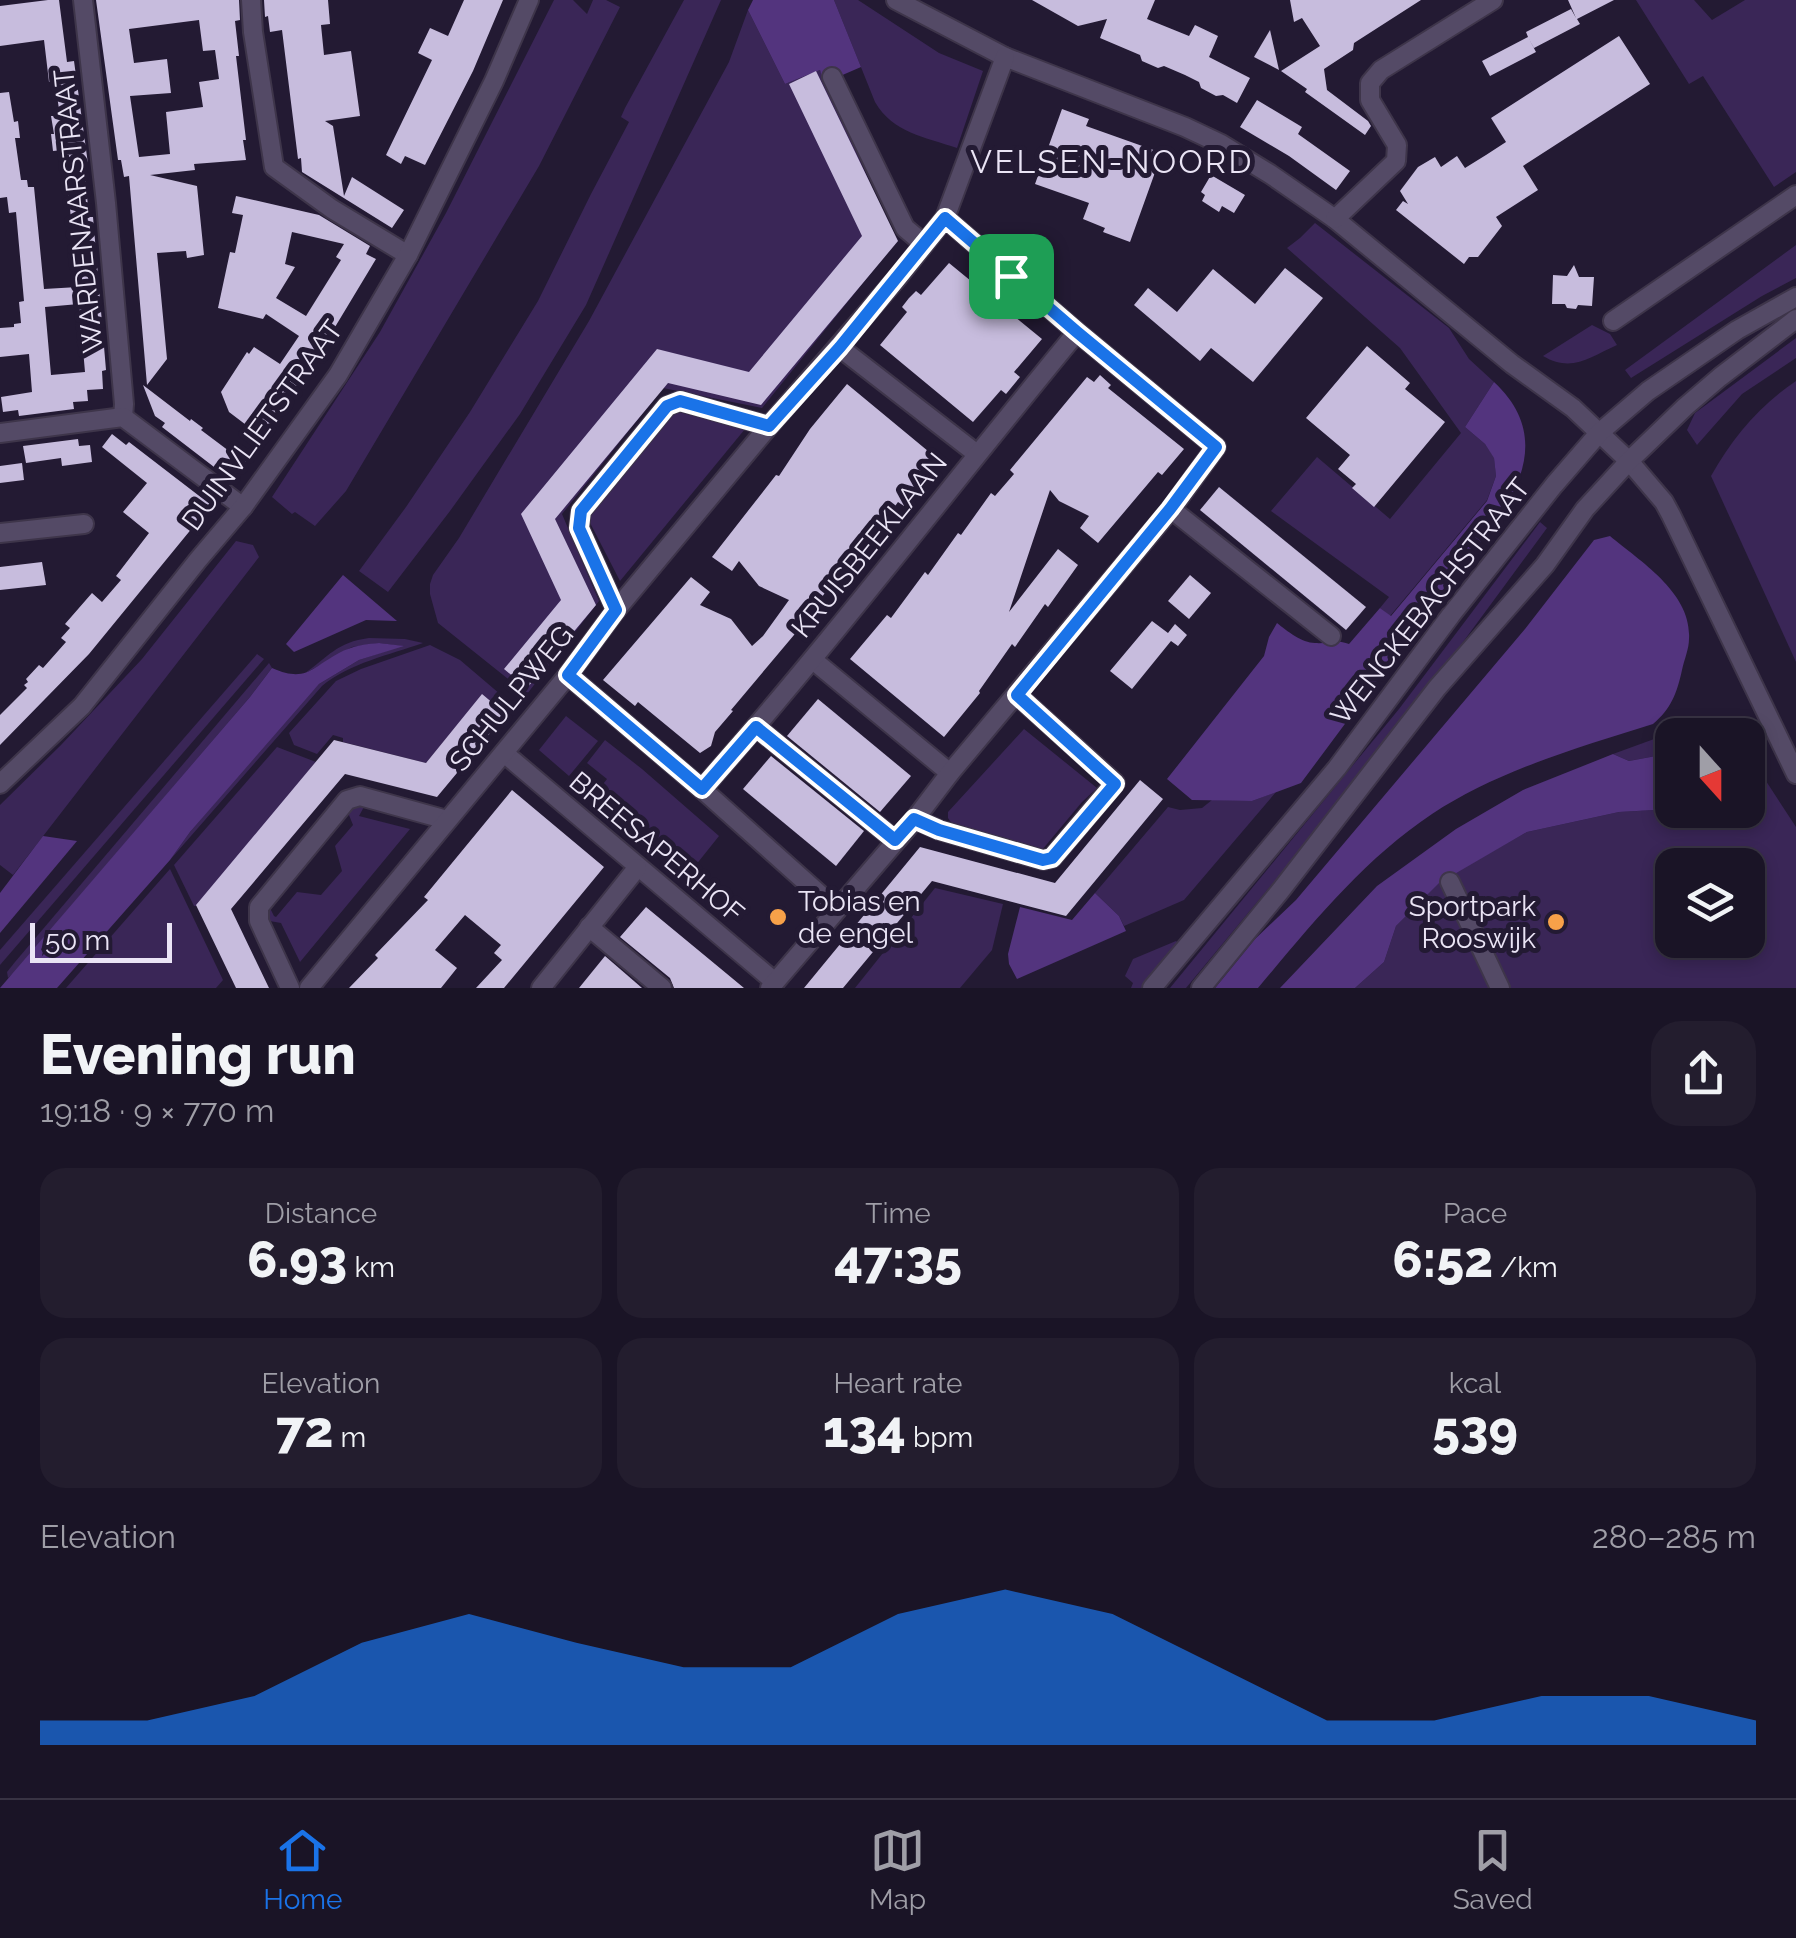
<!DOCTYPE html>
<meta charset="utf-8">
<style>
body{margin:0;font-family:Raleway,sans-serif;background:#231d2e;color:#f1f3f6;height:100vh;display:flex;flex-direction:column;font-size:38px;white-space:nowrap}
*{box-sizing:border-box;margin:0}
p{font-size:32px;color:#9f9ea7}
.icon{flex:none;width:55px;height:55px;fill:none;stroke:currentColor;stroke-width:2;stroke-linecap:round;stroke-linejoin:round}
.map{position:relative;height:988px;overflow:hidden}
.details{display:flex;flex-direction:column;background:#1a1426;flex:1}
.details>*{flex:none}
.needle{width:65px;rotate:159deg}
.tools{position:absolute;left:1655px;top:718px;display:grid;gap:20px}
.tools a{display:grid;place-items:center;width:110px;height:110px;border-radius:20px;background:#1a1426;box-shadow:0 5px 15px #0003,0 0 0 2px #383343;font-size:50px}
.scale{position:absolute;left:30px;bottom:25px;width:142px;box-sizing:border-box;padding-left:10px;border:5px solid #eae4f5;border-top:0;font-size:28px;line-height:35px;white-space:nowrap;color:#eae4f5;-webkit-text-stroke:8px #231a33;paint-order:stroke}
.pin{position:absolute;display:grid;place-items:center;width:85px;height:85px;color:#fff;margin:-42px;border-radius:20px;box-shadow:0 5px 15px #0006}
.round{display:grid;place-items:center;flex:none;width:105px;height:105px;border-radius:30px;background:#231d2e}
.summary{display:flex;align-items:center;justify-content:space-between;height:170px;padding:0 40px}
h1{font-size:55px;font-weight:800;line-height:75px}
.metrics{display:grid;grid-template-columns:repeat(3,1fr);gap:15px;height:170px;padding:10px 40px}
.metrics div{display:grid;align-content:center;border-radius:25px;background:#231d2e;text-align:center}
.metrics b{font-size:50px;font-weight:800}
.metrics small{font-size:28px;font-weight:400}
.metrics p{font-size:28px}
.chart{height:280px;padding:20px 40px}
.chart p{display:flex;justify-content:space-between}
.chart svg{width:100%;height:180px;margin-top:10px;fill:#1a73e8;opacity:.7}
.menu{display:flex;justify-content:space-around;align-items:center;height:140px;border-top:2px solid #383343;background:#1a1426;font-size:28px;color:#9f9ea7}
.menu a{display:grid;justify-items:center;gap:5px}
.menu .on{color:#1a73e8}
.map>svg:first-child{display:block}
.green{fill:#3a2657;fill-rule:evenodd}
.forest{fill:#53347e}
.building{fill:#c7bcdd;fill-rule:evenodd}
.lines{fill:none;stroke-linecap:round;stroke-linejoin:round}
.minor-casing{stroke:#3e354a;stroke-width:22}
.minor{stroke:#544a66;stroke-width:18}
.route-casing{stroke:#fff;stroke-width:20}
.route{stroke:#1a73e8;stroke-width:12}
.poi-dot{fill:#f7a149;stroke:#231a33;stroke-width:4}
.labels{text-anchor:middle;stroke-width:10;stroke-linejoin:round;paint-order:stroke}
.street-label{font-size:28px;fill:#eae4f5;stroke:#231a33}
.poi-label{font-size:28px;fill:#eae4f5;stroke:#231a33;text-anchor:start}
.quarter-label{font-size:32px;letter-spacing:2.5px;fill:#eae4f5;stroke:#231a33}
</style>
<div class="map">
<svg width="1796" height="988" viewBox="0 0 1796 988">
<rect width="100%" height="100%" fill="#231a33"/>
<!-- green -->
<g class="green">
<path d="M554,0H573L587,14L593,0H606L620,7L539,166L346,491L315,526L295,512L292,514L272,497L380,332L446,213Z"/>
<path d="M684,0H721L586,305L520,414L450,511L388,592L359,571L406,507L470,412L538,301L591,194L629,122L621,117L625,108Z"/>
<path d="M834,0H858L939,53L983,71L957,148C925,137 893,133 875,102Z"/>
<path d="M1636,0H1694L1712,20L1745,0H1796V172L1774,187L1703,76L1689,84Z"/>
<path d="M748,10L785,84L820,70L896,242L762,408L663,388L562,514L599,601L527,694L438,623L430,594V584L433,575L459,538L589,321L729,62Z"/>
<path d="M1315,223L1449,328L1469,359L1494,382L1465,427L1485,444L1494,457L1496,476L1487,500L1390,616L1380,608L1389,597L1271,511L1317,457L1390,519L1461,433L1400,348L1287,248L1300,238Z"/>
<path d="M1796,245V278L1762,296L1631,378L1625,370Z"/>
<path d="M1592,325L1610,334L1617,345C1590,357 1572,373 1543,356Z"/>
<path d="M1796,338V358L1742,394L1697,445L1687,430L1695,413Z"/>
<path d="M1796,381V662L1711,476C1732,438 1760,405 1796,381Z"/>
<path d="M675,411L745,429L620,581L587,517Z"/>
<path d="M1540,522L1547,528L1385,748L1186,988H1170L1399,709Z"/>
<path d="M236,541L253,545L259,557L13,875L0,865V805L61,745L142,659Z"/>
<path d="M369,638L405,639L423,643C389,655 350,663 322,686L170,860L190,832L294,710L319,684L359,660L401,646L379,643L352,647L304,674C328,657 337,642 369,638Z"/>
<path d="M430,645L460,660L507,700L500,708L482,695L426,763L343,742V738L333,735L317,754L294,745L289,733L336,681L361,669Z"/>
<path d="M257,654L264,659L0,965V950Z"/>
<path d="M269,663L272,668L250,697L14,973L8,978L7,972L15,962Z"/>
<path d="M566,716L598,741L569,776L539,750Z"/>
<path d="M1709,719L1732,727L1737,735H1672V753L1629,761L1613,754Z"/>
<path d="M1024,729L1097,788L1082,802L1042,850L952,824L948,818V812Z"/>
<path d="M605,740L642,769L719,836L687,876L593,797L607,779L587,763Z"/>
<path d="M277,747L316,762L197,906H194L174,865Z"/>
<path d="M1751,758L1796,827V988H1355L1384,962L1396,926L1439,882L1443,880L1456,909L1468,899L1463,889L1451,875L1527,832L1619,812L1672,809L1748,810V785L1754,784ZM1672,865H1748V940H1672Z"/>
<path d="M1276,792L1184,900L1124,926L1119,916L1095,893L1168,807L1180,810L1202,808L1212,800L1252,801Z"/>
<path d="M357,803L365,805L359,816L410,829L300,962L281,923L264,920L269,906L274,916L276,917L297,892L321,895L342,871L335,846L353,825L347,810Z"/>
<path d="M170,869L223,980L216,988H66Z"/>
<path d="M935,888L1003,904L992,950L960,988H855Z"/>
<path d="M1176,941L1180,945L1144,988H1131L1133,983L1125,976L1133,959Z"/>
</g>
<!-- forest -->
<g class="forest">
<path d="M753,0H834L861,67L824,83L820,70L785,84L748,10Z"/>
<path d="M1494,382C1536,421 1532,463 1504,510L1301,783L1252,801L1192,800L1167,779L1264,656L1269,637L1277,623C1287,631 1302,643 1315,643C1329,644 1336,639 1349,644L1380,608L1391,616L1487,501L1496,476L1494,458L1485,444L1465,427Z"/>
<path d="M1610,536C1641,562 1692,593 1689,639C1689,649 1684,660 1682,670C1677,693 1671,709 1653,724C1577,748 1499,770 1432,814C1363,860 1311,925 1258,988H1215L1255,939L1296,900L1525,629L1594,540Z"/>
<path d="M343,575L397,621L366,620L294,652L286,644Z"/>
<path d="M379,643L404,646L359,660L319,684L190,832L170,860L57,988H0L250,697L272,668C306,683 311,668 339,653C352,646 365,644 379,643Z"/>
<path d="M1672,753V809L1619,812L1527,832L1439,883L1396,926L1384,962L1355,988H1280L1377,886L1456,829L1523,790L1613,754L1629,761Z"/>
<path d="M43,836L77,841L0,933V893Z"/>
<path d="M1095,893L1119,916L1126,931L1017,979L1009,964L1008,954L1020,907L1072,920Z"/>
</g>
<!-- building -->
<g class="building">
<path d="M48,0H59L67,62L74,61L88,164L84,165L89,217H93L106,370L102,371L103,389L87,390L88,401L73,402L74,409L19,416L18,410L3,412L1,397L32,392L29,354L0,357V328L14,327V324L21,323L19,302L24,301L16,212L9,213L7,197L0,198V93L9,92L14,122L18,121L20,138H15L21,180H27L28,187H34L44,289L78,287L64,150L53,151L51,134H54L51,116H60L55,82H49L44,40L0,46V6ZM79,304L85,372L51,375L45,307Z"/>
<path d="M96,0H239L240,20L235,21L239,56H236L246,140H243L246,160L194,164L195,170L150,175L197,186L204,255L187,258L186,251L157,253L167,359L147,385L129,176L124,177L121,160H118ZM199,20L203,51L215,50L219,79L199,82L203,107L166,112L170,154L139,157L130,96L171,93L167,59L134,63L129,29Z"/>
<path d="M264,0H328L330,24L321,25L324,55L351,51L360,116L325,121L333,126L344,196L352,177L404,210L392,228L302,172L301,158L298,159L282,30L270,32L268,16L265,17Z"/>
<path d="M464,0H503L473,71L425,165L405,156L401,164L386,155L432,60L418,53L430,28L448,36Z"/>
<path d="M1032,0H1155L1147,19L1189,36L1195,25L1218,36L1209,57L1250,78L1237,103L1223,95L1216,96L1201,88L1199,82L1185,75L1164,66L1158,68L1142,61L1140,55L1100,38L1107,19L1078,26Z"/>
<path d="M1290,0H1421L1354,43L1353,50L1324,69L1327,90L1368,121L1371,126L1365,135L1305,92L1307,89L1281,71L1320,46L1302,18L1294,22Z"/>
<path d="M1568,0H1614L1577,19L1580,24L1534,48L1528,37L1536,52L1490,76L1482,61L1528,37L1526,32L1571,9L1576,18Z"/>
<path d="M1270,30L1279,70L1254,57Z"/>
<path d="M1619,36L1650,84L1523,166L1538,190L1496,217L1502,226L1478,257H1469L1464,264L1396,210L1403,201L1408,204L1400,191L1418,167L1435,157L1441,167L1457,156L1465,168L1486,155L1506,142L1491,118Z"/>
<path d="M816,71L898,241L761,405L668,383L555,519L596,605L527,688L504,669L561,600L521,514L657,349L749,372L862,236L789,84Z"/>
<path d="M1257,100L1302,127L1298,134L1350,171L1336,190L1289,156L1240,127Z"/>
<path d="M1062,109L1089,119L1086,126L1162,153L1130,242L1103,232L1105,228L1083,219L1089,203L1035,184Z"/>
<path d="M1211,175L1245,195L1234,213L1222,206L1219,212L1202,201L1205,195L1201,192Z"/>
<path d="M236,196L319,215L370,246L366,254L376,259L329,337L262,437L229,412L221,392L247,352L249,354L254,347L280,364L299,336L266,314L263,319L218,308L230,252L235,253L243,215L232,213ZM292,232L344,244L336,257L341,260L306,316L276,298L295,267L285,264Z"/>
<path d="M949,263L1042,339L1014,372L1020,377L1006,394L1001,390L973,422L880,345L907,312L902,307L909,298L916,291L921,295Z"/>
<path d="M1574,265L1579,277H1594L1592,306L1578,305L1576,309L1567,308L1565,304H1552L1553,275L1567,276Z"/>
<path d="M1285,268L1323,298L1253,382L1211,348L1200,361L1134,305L1148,288L1177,312L1213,269L1255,304Z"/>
<path d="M1367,346L1410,383L1405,389L1445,422L1374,507L1352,488L1356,484L1338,469L1350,455L1306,418Z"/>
<path d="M1100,375L1111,385L1108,388L1184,449L1162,475L1158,472L1098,543L1080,528L1089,516L1059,501L1050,490L1009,612L1058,549L1078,565L1048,607L1045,604L1015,647L1012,644L979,691L980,693L944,737L850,659L887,615L891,618L925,572L928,575L958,533L961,535L991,493L995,496L1014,474L1010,470L1087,377L1094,382Z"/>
<path d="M847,384L940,461L904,506L898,502L865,548L863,546L832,587L830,586L794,635L731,710L733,711L715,732L711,746L700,753L638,702L635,706L603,680L691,577L710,592L700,605L731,619L752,646L763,636L789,600L759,586L739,561L732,571L712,557L776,475L779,476L810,429Z"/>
<path d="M143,385L190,421L191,419L203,428L201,430L229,451L231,449L246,461L231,480L162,427L165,423L155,416Z"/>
<path d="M112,434L126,445L129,442L211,505L89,654L0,745V715L27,688L24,685L28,682L26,679L39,665L43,668L66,642L61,638L70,628L65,624L92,593L102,602L121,580L116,576L149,533L123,512L147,483L102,447Z"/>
<path d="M78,439L79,446L90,445L92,462L62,466L61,458L26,463L23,446Z"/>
<path d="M22,463L24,480L0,483V466Z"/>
<path d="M1219,487L1366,607L1346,630L1200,510Z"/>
<path d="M42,562L46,585L0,590V567Z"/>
<path d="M1190,575L1211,593L1189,619L1168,601Z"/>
<path d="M1152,621L1168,633L1175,624L1187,635L1178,646L1171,641L1132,689L1110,671Z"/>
<path d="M482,694L506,714L437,797L345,774L231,909L269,988H236L196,905L334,740L426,763Z"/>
<path d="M818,699L911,776L880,812L787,736Z"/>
<path d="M771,756L864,831L836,866L743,789Z"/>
<path d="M1140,780L1163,799L1066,916L932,881L843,988H804L920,847L1055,883Z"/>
<path d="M512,790L604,867L504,988H476L502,960L494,953L501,945L465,915L435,950L457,968L441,988H349L378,958L375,955L428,900L424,897Z"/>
<path d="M646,907L715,964L744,988H674L670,978L620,937Z"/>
<path d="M605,956L642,988H579Z"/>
</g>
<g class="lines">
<!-- minor casing -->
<g class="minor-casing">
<g id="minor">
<path d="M83,0L106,203L124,404L123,417"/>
<path d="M251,0L253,32L274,167L332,209L408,255"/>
<path d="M896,0L1005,57L1185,127L1221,144L1270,174L1335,219L1512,364L1573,408L1629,461L1664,502L1671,515L1796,774"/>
<path d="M832,77L905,228L924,244"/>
<path d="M1335,219L1396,161L1397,145L1370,100V83L1381,70L1493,0"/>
<path d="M1613,321L1796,195"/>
<path d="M839,347L977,454"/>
<path d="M0,433L123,417L243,507"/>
<path d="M1171,509L1331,636"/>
<path d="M0,533L84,524"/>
<path d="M616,610L579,528L581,511L667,406L680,401L769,426"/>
<path d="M813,660L950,773"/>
<path d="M568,675L702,789L836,909"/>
<path d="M756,727L895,840"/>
<path d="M504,753L775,982"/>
<path d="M0,784L82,706L198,560L243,507L338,375L408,255L494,81L529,0"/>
<path d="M702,789C832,641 952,484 1077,332"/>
<path d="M915,819L939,830L1043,860L1052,858L1115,783L1017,695"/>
<path d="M1450,882L1500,988"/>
<path d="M589,927L662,988"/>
<path d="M290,988L259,921V907L347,800L360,796L447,820"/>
<path d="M309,988L568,675L616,610L769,426L899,276L945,218L1005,57"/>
<path d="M541,988L637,868"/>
<path d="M770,988L915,819L950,773L1171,509L1216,447L1077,332L945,218"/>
<path d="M1152,988L1337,768L1451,615L1554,485L1599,433L1648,391L1737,330L1796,297"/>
<path d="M1201,988L1281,890L1437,688L1545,565L1585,509L1629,461L1685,407L1720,377L1796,319"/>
</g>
</g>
<!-- minor -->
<use href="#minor" class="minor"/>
</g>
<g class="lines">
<!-- route casing -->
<g class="route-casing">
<path id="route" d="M945,218L1077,332L1216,447L1170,509L1017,695L1115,784L1052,858L1043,860L939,830L914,819L895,840L756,727L702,789L568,675L616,610L579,528L581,511L667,406L680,401L769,426L840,347Z"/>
</g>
<!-- route -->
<use href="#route" class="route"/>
</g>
<!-- markers -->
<g class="poi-dot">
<circle cx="778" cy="917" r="10"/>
<circle cx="1556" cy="922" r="10"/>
</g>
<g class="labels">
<!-- street labels -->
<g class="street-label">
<text transform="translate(78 211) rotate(-96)" y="10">WARDENAARSTRAAT</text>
<text transform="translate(262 425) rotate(-54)" y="10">DUINVLIETSTRAAT</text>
<text transform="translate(869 545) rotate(-51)" y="10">KRUISBEEKLAAN</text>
<text transform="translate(1430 601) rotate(-52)" y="10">WENCKEBACHSTRAAT</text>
<text transform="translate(511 698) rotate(-51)" y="10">SCHULPWEG</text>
<text transform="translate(657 847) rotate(40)" y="10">BREESAPERHOF</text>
</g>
<!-- poi labels -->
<g class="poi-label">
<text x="798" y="911">Tobias en<tspan x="798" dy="32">de engel</tspan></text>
<text x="1536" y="916" text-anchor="end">Sportpark<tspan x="1536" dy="32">Rooswijk</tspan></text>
</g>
<!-- quarter labels -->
<g class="quarter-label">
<text x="1112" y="173">VELSEN-NOORD</text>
</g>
</g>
</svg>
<div class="tools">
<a><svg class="needle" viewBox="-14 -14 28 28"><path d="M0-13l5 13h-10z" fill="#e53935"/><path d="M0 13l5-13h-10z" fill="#9f9ea7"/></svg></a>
<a><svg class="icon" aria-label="layers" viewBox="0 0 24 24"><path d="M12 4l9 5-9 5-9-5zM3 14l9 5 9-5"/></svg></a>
</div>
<div class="scale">50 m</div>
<div class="pin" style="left:1011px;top:276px;background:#1e9e55"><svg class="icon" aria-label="arrive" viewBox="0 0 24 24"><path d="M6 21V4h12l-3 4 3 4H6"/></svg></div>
</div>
<section class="details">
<div class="summary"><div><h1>Evening run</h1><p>19:18 · 9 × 770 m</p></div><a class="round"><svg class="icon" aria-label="share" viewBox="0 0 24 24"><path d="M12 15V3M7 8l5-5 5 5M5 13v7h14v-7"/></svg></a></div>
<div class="metrics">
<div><p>Distance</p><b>6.93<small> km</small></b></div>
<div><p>Time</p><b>47:35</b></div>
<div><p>Pace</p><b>6:52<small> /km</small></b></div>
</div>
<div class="metrics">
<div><p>Elevation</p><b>72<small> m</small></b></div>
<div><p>Heart rate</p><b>134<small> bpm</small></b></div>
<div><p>kcal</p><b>539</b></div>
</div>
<div class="chart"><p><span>Elevation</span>280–285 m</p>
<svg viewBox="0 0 160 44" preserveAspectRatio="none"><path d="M0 44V38L10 38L20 32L30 19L40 12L50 19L60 25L70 25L80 12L90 6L100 12L110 25L120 38L130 38L140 32L150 32L160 38V44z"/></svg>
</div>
</section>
<nav class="menu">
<a class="on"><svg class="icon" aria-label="home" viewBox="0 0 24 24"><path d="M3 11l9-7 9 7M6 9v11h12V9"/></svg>Home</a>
<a><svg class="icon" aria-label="map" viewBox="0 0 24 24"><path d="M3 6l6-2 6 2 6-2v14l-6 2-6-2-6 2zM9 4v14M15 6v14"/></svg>Map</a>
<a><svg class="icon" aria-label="saved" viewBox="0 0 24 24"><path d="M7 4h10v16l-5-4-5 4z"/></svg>Saved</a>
</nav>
